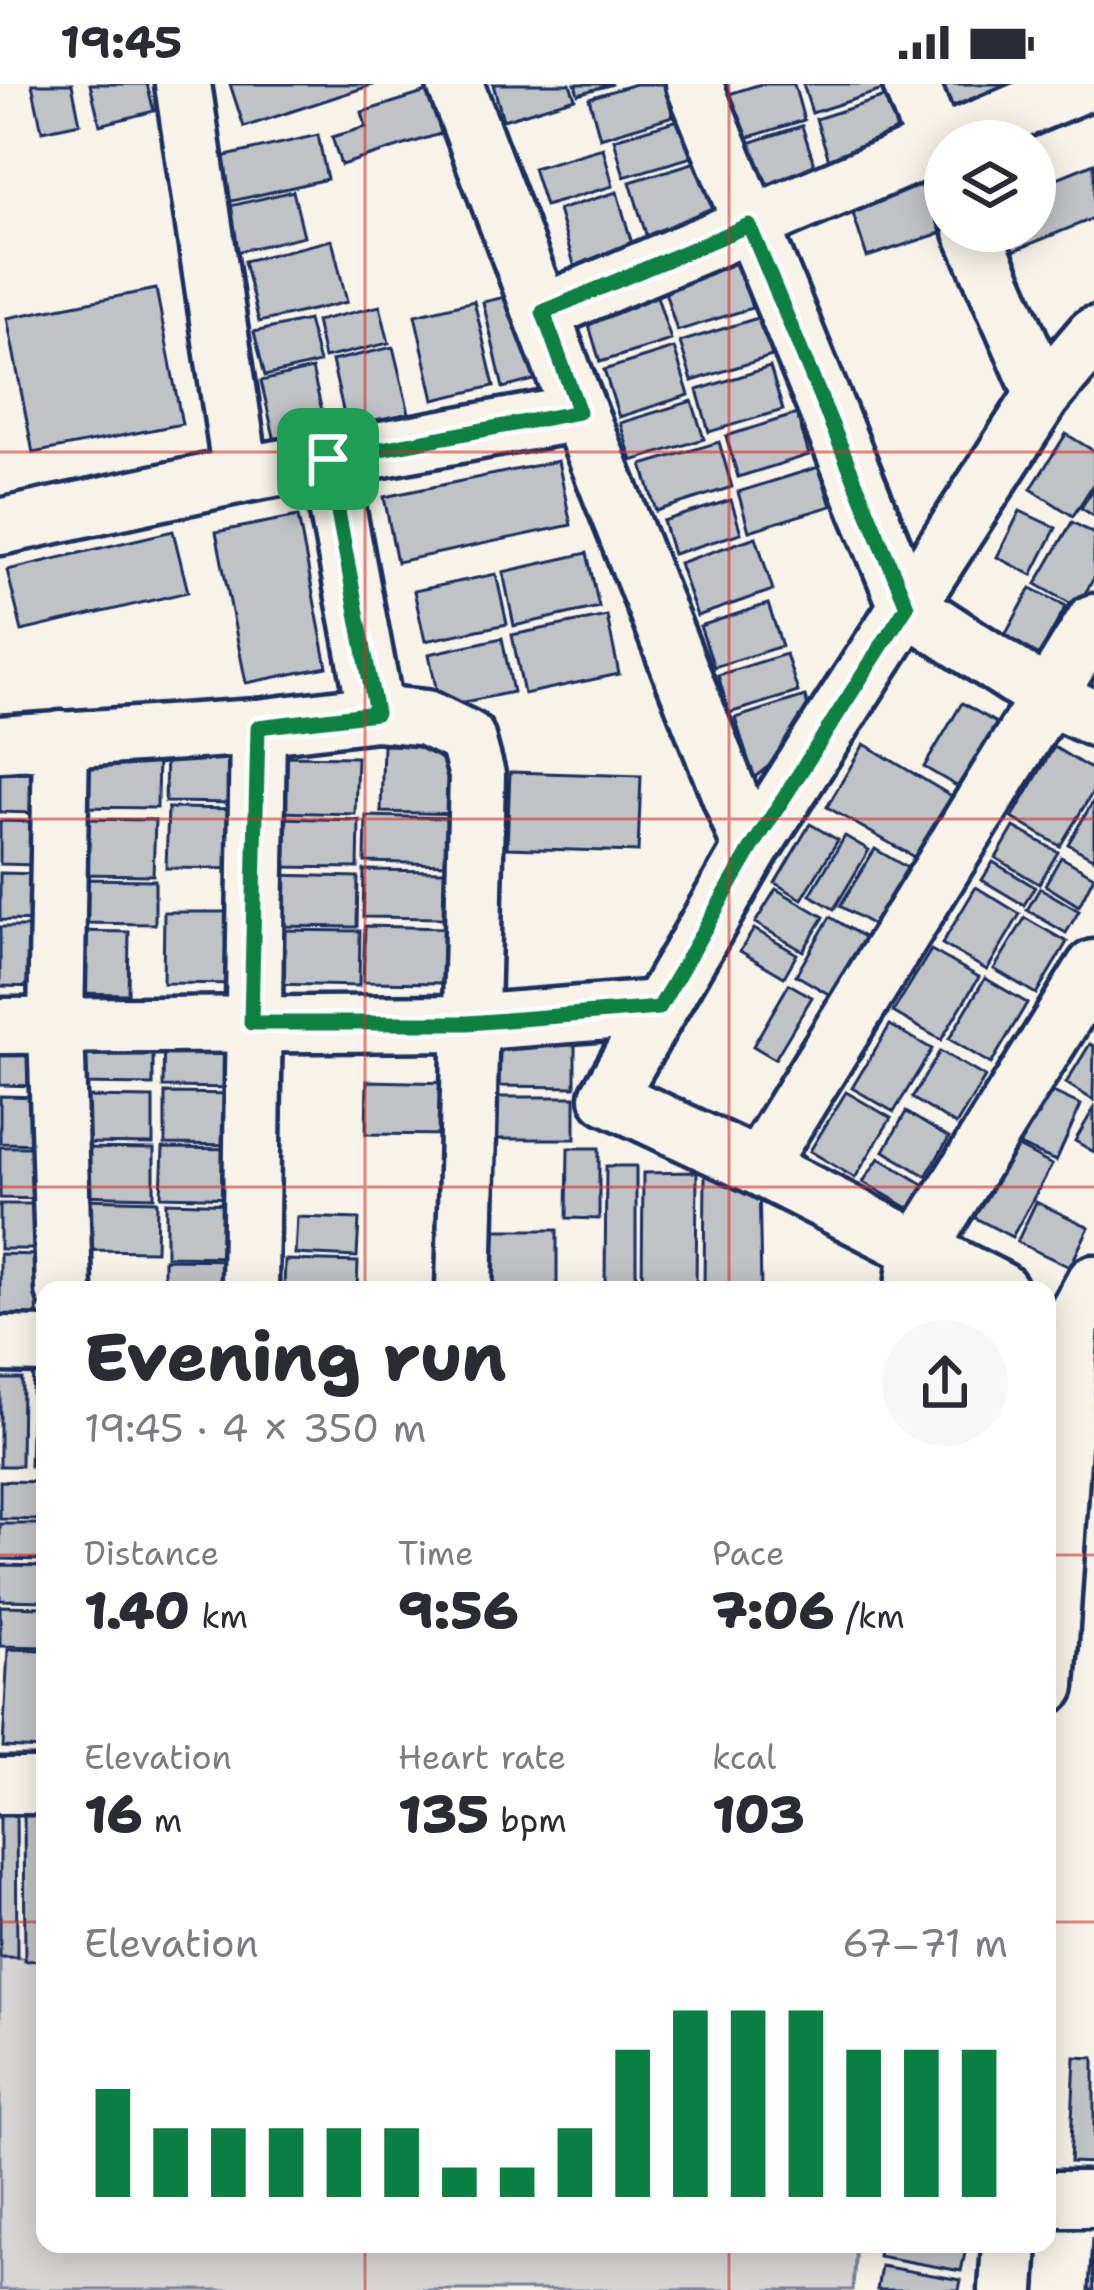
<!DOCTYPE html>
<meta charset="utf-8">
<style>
body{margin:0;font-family:"Shantell Sans",sans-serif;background:#f7f7f7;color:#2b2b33;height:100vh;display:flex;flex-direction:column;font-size:45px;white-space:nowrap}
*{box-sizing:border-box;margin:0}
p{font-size:39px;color:#7c7c81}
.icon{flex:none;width:66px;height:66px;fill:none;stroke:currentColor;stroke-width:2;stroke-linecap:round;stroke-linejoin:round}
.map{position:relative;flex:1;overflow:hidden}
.side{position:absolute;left:36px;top:1197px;width:1020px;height:972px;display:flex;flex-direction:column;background:#fff;border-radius:24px;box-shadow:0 6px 30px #0003}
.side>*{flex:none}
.tools{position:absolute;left:924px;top:36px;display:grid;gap:24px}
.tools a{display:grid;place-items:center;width:132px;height:132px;border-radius:50%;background:#fff;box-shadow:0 6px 30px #0003;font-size:60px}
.pin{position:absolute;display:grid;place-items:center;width:102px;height:102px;color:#fff;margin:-51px;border-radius:24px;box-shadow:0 6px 18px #0006}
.round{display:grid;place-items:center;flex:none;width:126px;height:126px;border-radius:63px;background:#f7f7f7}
.summary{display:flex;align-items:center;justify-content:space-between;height:204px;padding:0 48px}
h1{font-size:66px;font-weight:800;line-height:90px}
.figures{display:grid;grid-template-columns:repeat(3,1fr);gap:18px;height:204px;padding:12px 48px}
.figures div{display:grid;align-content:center}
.figures b{font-size:51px;font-weight:800}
.figures small{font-size:33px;font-weight:400}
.figures p{font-size:33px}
.chart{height:336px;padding:24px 48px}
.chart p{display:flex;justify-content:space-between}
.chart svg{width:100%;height:216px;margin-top:12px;stroke:#0b8043;stroke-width:6}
.status{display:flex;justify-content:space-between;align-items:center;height:84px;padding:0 60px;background:#fff;direction:ltr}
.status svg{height:33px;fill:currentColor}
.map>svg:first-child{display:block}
.green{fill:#d7d6d4;stroke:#798299;stroke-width:3}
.building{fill:#c0c3c5;stroke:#1b2f5e;stroke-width:3}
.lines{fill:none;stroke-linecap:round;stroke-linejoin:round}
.minor-casing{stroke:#1b2f5e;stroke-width:63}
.minor{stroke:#f7f3e8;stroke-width:54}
.route-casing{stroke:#fff;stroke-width:24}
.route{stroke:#0b8043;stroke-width:15}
.grid{fill:none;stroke:#d62828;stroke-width:3;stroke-opacity:0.55}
</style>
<div class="status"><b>19:45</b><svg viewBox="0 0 49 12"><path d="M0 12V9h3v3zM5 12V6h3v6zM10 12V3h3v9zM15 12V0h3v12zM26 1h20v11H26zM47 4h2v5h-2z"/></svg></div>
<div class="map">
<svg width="1094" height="2206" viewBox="0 0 1094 2206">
<rect width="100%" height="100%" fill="#f7f3e8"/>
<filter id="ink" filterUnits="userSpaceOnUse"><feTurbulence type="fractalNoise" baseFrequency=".00833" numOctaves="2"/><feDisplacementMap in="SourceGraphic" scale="24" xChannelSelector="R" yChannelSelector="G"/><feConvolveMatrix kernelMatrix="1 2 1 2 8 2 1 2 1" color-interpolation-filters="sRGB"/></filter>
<g filter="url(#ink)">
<!-- green -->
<path class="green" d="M0,1873L45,1875V2160H856L853,2206H0Z"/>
<!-- building -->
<g class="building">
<path d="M32,0H72L80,39L42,47Z"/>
<path d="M90,0H147L154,27L100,41Z"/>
<path d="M230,0H375L244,43Z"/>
<path d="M493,0H570L575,14L503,36Z"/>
<path d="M575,0H613L578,10Z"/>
<path d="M635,0H664L673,32L600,54L589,14Z"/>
<path d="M761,0H794L804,36L730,59L716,14Z"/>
<path d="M803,0H898V1L812,29Z"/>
<path d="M928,0H1011L1015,11L944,40Z"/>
<path d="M430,7L443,49L341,81L332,53L366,43L362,28Z"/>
<path d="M904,7L919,55L831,82L816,35Z"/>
<path d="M688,33L699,71L624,93L614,55Z"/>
<path d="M802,42L820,98L752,119L736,63Z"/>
<path d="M318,51L327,95L228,118L217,74Z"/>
<path d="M603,64L613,102L545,122L533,84Z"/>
<path d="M706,75L723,135L648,157L630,98Z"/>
<path d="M1094,79V134L1006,170L996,147H1035V103Z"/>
<path d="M922,90L941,149L867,173L848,114Z"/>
<path d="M293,107L304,152L236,168L226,123Z"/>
<path d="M617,108L635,170L576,187L558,126Z"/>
<path d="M332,156L347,218L259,238L244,177Z"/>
<path d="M737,174L752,224L677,247L662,198Z"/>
<path d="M156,205L182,340L33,369L7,234Z"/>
<path d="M655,206L671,256L600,278L585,228Z"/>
<path d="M522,209L542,294L503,304L483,218Z"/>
<path d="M474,217L494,302L434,316L415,231Z"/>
<path d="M380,222L389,259L324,274L316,237Z"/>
<path d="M761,233L772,272L692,297L680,258Z"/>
<path d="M308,236L319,279L265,292L254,248Z"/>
<path d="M393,263L409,329L347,344L332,277Z"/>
<path d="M674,264L689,311L619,333L604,286Z"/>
<path d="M770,283L783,326L709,348L697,306Z"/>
<path d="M312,285L326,344L275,357L261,297Z"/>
<path d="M692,317L704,355L632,377L620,339Z"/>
<path d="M797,330L809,371L738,393L726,352Z"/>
<path d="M1066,350L1094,367V399L1073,432L1031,405Z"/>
<path d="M719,358L732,403L656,427L642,381Z"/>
<path d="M558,377L571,441L397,478L384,413Z"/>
<path d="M819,383L831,422L749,447L738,408Z"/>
<path d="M1094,404V432L1081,424Z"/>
<path d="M731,416L741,449L673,470L663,437Z"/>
<path d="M1020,427L1056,444L1032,491L997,473Z"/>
<path d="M298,432L327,583L246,599L216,448Z"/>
<path d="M1072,438L1094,450V494L1077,523L1036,500Z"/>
<path d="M173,447L188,508L22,547L7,486Z"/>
<path d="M756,453L773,506L697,532L679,479Z"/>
<path d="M587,469L599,523L514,542L503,488Z"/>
<path d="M496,490L507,540L425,557L414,507Z"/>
<path d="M1031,504L1066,522L1048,555L1059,561L1044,589L998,564Z"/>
<path d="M768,520L782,562L714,583L700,542Z"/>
<path d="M607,532L619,590L524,610L512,551Z"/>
<path d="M502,554L513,608L440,623L429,570Z"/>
<path d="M786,570L798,608L729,629L718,591Z"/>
<path d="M805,612L814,645L754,694L735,634Z"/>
<path d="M962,619L1010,647L972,711L924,683Z"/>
<path d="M864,660L970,723L933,784L827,723Z"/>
<path d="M383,661L460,663L459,730L381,728Z"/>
<path d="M79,662L158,663L157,724L77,723Z"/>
<path d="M166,663L242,665L241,719L165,718Z"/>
<path d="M1054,663L1094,687V706L1060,762L1012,734Z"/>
<path d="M0,672H35L34,729L0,728Z"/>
<path d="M277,672L357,673L355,730L276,728Z"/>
<path d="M510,688L641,692L638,768L507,764Z"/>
<path d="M1094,716V775L1068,760Z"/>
<path d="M168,724L248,725L247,785L166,784Z"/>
<path d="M366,732L448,734V780L365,778Z"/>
<path d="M278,734L359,736L358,784L277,783Z"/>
<path d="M79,735L155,736L153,791L78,790Z"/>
<path d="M0,737L37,738L36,781L0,780Z"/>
<path d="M810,740L838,756L802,815L775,799Z"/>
<path d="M1014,743L1058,768L1039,800L996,774Z"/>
<path d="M845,752L869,766L834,825L810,811Z"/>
<path d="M875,765L916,789L882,846L840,822Z"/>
<path d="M1061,773L1094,792L1079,822L1045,801Z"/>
<path d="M993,778L1035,803L1024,821L982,796Z"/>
<path d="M364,786L444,787L443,834L363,833Z"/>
<path d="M0,789L44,790L43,837L0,836Z"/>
<path d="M273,791L358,793L357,843L272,842Z"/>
<path d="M78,795L155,796V840L78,839Z"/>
<path d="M976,803L1020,830L987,886L942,860Z"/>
<path d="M1040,804L1079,827L1066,849L1027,826Z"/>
<path d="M776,805L824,833L803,867L755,839Z"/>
<path d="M164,828H244L243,900L163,899Z"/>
<path d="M830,833L872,858L837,915L796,891Z"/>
<path d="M1025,834L1067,858L1036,910L994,885Z"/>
<path d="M365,842L445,844L444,899L363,898Z"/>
<path d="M0,843H44L42,903L0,902Z"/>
<path d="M754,845L797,870L784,893L740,867Z"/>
<path d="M272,846L360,847L359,902L271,900Z"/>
<path d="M74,847L129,848L128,910L73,909Z"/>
<path d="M931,866L979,893L941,956L893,928Z"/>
<path d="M985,894L1027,919L991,980L949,955Z"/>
<path d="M789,900L812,913L775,975L753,962Z"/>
<path d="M890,941L932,965L894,1028L852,1004Z"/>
<path d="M77,943L153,945V1001L76,1000Z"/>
<path d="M493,943L575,944V1003L493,1002Z"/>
<path d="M164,948L241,949L240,1004L163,1003Z"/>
<path d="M0,950L36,951V1002L0,1001Z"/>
<path d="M1090,960L1094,962L1093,1016L1066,999Z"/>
<path d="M940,967L985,993L956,1041L912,1014Z"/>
<path d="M367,997L452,999L451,1051L366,1050Z"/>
<path d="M1040,1002L1081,1021L1056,1077L1014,1059Z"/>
<path d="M846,1008L891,1034L855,1094L810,1067Z"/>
<path d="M165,1009L244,1010L243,1061L165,1060Z"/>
<path d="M0,1012L46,1013L45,1060L0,1059Z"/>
<path d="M79,1013L153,1014V1060L77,1059Z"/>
<path d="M485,1013H575V1055H484Z"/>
<path d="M1094,1024V1068L1075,1057Z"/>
<path d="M906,1028L949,1054L926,1092L884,1067Z"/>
<path d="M1001,1054L1052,1081L1012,1153L962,1127Z"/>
<path d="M0,1063H47L46,1115L0,1114Z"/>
<path d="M77,1064L154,1065V1113L76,1111Z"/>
<path d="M163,1064L241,1065L240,1114L161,1112Z"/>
<path d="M568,1064H599V1135L567,1134Z"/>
<path d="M879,1074L925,1101L910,1125L863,1098Z"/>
<path d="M606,1082H636V1206H605Z"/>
<path d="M697,1088L696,1206H642L643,1089Z"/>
<path d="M705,1089L759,1092L761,1206H704Z"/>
<path d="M80,1115L157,1117L156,1167L79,1166Z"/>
<path d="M166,1118L239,1120V1173L166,1172Z"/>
<path d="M1036,1118L1089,1143L1070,1183L1017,1158Z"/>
<rect x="0" y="1120" width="46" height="45"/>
<path d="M297,1133L359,1135L357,1173L295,1170Z"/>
<path d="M486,1146H557V1206H485Z"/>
<path d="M0,1170L38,1171L37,1243H0Z"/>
<path d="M164,1175L239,1176L238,1206H164Z"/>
<path d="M285,1176L358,1178L357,1206H284Z"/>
<path d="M33,1279H45V1382H30Z"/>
<path d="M0,1295H22L21,1382H0Z"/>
<path d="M0,1397L45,1398V1436L0,1435Z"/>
<path d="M0,1440H45V1476L0,1475Z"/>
<path d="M0,1481L45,1482V1517L0,1516Z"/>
<path d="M0,1522L45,1523V1563L0,1562Z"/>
<path d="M8,1565L45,1566L42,1665L3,1663Z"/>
<path d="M24,1721H45V1876L25,1877Z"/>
<path d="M0,1723H16L17,1873H0Z"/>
<path d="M1075,1973L1094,1974V2079L1070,2078Z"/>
<path d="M1092,2154L1094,2206H1089Z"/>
<path d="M880,2160H967L961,2187L878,2172Z"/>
<path d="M881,2182L961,2196L959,2206H877Z"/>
</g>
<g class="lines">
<!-- minor casing -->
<g class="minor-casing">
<g id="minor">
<path d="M183,0L241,391"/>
<path d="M455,0L579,329L751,765"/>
<path d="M694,0L907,522L1047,613L1094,634"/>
<path d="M911,0L945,85"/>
<path d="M948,57L1083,0"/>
<path d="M972,147L1043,311"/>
<path d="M543,228L945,58"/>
<path d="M328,375L376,629"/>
<path d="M0,443L241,391L579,329"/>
<path d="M61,655L56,942L64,1206"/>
<path d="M0,660L258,643L376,629L426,634L467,654L477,691L464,1206"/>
<path d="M0,942L468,939L659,924"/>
<path d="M758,1083L1094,538"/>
<path d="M913,1203L918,1167L1094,884"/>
<path d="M250,1206L258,643"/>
<path d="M1000,1206L758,1083L608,1013L751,765L1043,311L1094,251"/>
<path d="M0,1260L45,1261"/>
<path d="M1047,1602L1071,1240L1094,1199"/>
<path d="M0,1702H45"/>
<path d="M1047,2115H1094"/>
<path d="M1007,2206L1010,2160"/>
</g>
</g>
<!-- minor -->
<use href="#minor" class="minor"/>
</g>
</g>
<g class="lines" filter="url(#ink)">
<!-- route casing -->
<g class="route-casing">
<path id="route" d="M749,141L907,522L751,765L659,924L468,939H251L258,643L376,629L328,375L579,328L543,228Z"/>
</g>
<!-- route -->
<use href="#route" class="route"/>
</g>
<!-- grid -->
<path class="grid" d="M365,0V1206M729,0V1206M0,368H1094M0,735H1094M0,1103H1094M0,1471H45M1047,1471H1094M0,1838H45M1047,1838H1094M365,2160V2206M729,2160V2206"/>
</svg>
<div class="tools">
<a><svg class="icon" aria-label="layers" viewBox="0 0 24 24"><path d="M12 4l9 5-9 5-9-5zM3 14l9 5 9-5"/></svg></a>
</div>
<div class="pin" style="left:328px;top:375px;background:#1e9e55"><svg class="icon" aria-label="arrive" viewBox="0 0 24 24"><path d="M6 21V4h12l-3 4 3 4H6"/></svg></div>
<section class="side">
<div class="summary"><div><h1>Evening run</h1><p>19:45 · 4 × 350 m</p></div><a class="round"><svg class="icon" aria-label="share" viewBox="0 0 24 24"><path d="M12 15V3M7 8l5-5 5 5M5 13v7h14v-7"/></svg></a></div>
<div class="figures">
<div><p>Distance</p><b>1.40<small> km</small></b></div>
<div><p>Time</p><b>9:56</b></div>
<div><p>Pace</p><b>7:06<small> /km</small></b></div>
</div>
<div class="figures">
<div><p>Elevation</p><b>16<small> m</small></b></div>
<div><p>Heart rate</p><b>135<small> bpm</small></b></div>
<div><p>kcal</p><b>103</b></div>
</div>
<div class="chart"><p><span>Elevation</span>67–71 m</p>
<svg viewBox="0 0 160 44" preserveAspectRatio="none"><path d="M5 44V22M15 44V30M25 44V30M35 44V30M45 44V30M55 44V30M65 44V38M75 44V38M85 44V30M95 44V14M105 44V6M115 44V6M125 44V6M135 44V14M145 44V14M155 44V14"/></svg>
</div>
</section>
</div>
